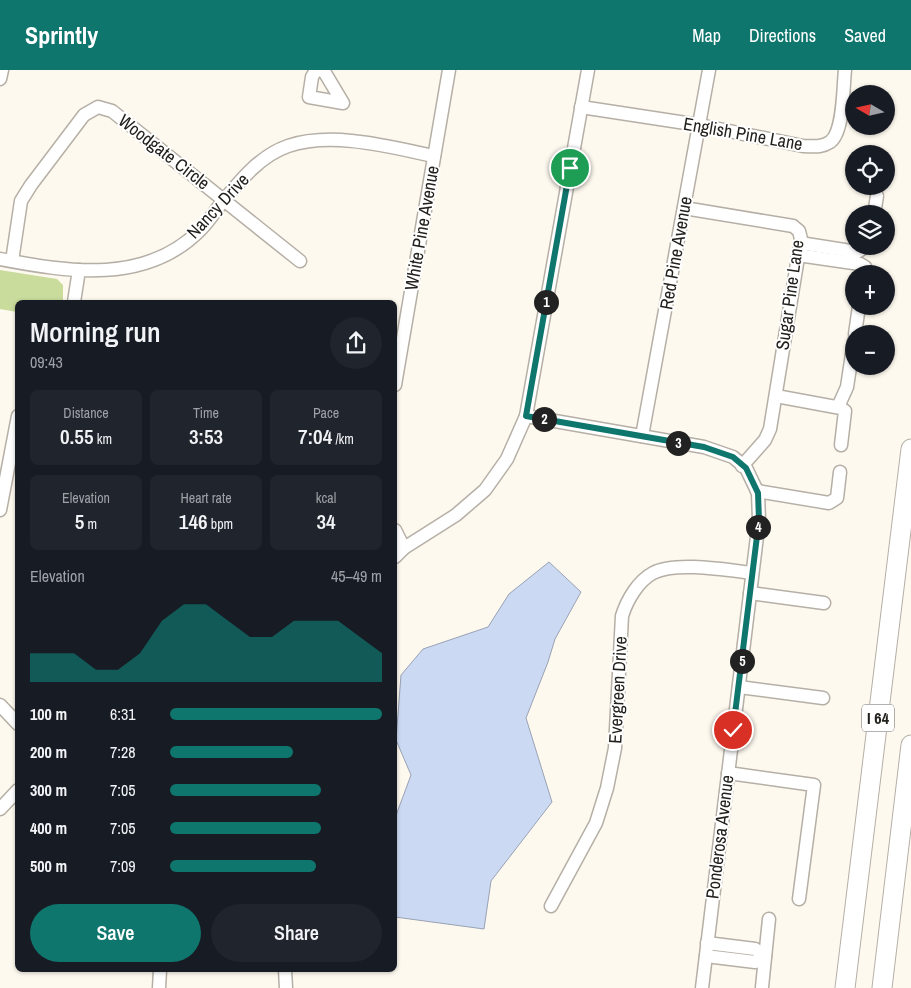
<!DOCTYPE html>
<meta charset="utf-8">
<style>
body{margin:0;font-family:"Archivo Narrow",sans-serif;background:#20242c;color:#f1f3f6;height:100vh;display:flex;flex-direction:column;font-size:19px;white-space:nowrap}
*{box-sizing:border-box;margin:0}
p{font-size:16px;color:#9ea1a6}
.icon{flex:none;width:28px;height:28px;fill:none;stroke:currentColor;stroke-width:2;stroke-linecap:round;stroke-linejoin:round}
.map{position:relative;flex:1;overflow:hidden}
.panel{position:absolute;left:15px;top:230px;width:382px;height:672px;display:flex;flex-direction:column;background:#171b24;border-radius:8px;box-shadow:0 1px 4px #0004}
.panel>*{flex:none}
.needle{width:32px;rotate:279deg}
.controls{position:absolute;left:845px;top:15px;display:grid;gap:10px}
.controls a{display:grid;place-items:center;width:50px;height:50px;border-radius:50%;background:#171b24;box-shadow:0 1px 4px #0004;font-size:25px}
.pin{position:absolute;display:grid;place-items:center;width:42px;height:42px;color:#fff;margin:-21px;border:2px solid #fff;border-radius:50%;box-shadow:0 1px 5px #0007}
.km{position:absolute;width:25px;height:25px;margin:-12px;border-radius:50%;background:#222;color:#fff;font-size:14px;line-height:25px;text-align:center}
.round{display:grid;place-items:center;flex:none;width:52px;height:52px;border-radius:26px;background:#20242c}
.headline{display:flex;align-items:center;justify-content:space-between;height:85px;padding:0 15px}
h1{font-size:28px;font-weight:600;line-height:38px}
.stats{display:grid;grid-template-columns:repeat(3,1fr);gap:8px;height:85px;padding:5px 15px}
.stats div{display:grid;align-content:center;border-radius:8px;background:#20242c;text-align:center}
.stats b{font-size:21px;font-weight:600}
.stats small{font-size:14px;font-weight:400}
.stats p{font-size:14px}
.chart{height:140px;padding:10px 15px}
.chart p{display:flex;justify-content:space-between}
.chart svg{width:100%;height:90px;margin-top:5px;fill:#0f766e;opacity:.7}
.primary-button{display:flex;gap:10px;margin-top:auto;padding:10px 15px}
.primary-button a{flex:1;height:58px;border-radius:30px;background:#0f766e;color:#fff;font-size:20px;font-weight:600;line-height:58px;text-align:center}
.primary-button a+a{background:#20242c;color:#f1f3f6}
ul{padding:0 15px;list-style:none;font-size:16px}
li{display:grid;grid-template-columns:80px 60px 1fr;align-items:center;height:38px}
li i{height:12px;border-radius:6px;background:#0f766e}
header{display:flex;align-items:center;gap:30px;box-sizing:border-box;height:70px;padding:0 25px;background:#0f766e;color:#fff}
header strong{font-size:24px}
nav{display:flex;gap:28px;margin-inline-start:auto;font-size:18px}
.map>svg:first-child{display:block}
.green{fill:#cadc9c}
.water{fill:#cbd9f3;stroke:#99a2b3}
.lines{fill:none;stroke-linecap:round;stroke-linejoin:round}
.minor-casing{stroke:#b5afa6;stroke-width:15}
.highway-casing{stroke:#b5afa6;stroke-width:21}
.minor{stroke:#fff;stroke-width:12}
.highway{stroke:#fff;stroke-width:19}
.route-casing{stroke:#fff;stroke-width:10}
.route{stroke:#0f766e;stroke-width:6}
.labels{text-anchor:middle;stroke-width:4;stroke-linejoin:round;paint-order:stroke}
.shield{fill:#fff;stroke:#656461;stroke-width:1}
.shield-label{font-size:16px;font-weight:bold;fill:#23211d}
.street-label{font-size:18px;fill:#23211d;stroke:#fff}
</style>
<header>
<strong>Sprintly</strong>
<nav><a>Map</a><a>Directions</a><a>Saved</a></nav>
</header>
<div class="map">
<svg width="911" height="918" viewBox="0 0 911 918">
<rect width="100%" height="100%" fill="#fef9ef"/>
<!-- green -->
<path class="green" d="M0,200L57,209L63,215V232H18L17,242L0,239Z"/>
<!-- water -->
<path class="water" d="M549,492L581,522L555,569L548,592L526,648L552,732L491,811L484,859L395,847V748L411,705L396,670L401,605L423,579L488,557L509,524Z"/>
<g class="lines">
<!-- minor casing -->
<g class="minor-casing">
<g id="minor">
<path d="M316,0L312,7L309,27L343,33L325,3L321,0"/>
<path d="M0,9L2,0"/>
<path d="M581,37L699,55L803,76C813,76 821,78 830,72C844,62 843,17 845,0"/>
<path d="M684,138L793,156L799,161L801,169L770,359L765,370L742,396"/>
<path d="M874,144L877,126"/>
<path d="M800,173L857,182L867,176"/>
<path d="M798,185L860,194L865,197L864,204"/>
<path d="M0,189C68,202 147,215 201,159C208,152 214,143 220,135C239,112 259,86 288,76C333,61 390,77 434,86"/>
<path d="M12,191L21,131L31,115L84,45L98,37L112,41L300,191"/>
<path d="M74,232L79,200"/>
<path d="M855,264L859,236"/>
<path d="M395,315L449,0"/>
<path d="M776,326L841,338L845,341L841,375"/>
<path d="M838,337L847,317L854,271"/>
<path d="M526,346L704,377L733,387L746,398L758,423L759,450L702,918"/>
<path d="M642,366L709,0"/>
<path d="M757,421L829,433L837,428L840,402"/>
<path d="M0,440L18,346"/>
<path d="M395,460L404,478"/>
<path d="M395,487L404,478L456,445L485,420L507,389L526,346L588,0"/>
<path d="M750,523L824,533"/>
<path d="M739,617L823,628"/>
<path d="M0,635L18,654"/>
<path d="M728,703L814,715L799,829"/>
<path d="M0,739L18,720"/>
<path d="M551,836L596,753L607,718L615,678L622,546C627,530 638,511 653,503C675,491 727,500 752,503"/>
<path d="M706,886L755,892L765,886L755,879L707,873"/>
<path d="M285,900L286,918"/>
<path d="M762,917L769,849"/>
<path d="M159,918L160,900"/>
</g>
</g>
<!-- highway casing -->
<g class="highway-casing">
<g id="highway">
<path d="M845,918L911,379"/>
<path d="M882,918L911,675"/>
</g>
</g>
<!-- minor -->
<use href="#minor" class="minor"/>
<!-- highway -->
<use href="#highway" class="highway"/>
</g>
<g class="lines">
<!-- route casing -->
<g class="route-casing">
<path id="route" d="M570,98L526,346L704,377L733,387L746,398L758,423L759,450L733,660"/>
</g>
<!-- route -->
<use href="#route" class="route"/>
</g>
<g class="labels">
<!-- shield labels -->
<rect class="shield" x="862" y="634.5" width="32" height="27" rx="4"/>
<g class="shield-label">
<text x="878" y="654">I 64</text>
</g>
<!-- street labels -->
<g class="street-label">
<text transform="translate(743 64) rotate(10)" y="6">English Pine Lane</text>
<text transform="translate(164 82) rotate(38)" y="6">Woodgate Circle</text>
<text transform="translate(218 136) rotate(-47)" y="6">Nancy Drive</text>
<text transform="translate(422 158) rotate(-80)" y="6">White Pine Avenue</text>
<text transform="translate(676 183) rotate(-80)" y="6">Red Pine Avenue</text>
<text transform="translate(790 225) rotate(-82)" y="6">Sugar Pine Lane</text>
<text transform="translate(618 620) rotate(-87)" y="6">Evergreen Drive</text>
<text transform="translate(720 767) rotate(-83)" y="6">Ponderosa Avenue</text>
</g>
</g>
</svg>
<div class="controls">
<a><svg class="needle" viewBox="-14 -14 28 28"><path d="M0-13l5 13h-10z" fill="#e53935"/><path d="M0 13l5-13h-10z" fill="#9ea1a6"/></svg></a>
<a><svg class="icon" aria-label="locate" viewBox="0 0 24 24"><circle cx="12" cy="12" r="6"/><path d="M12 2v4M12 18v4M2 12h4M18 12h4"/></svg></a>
<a><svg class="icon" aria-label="layers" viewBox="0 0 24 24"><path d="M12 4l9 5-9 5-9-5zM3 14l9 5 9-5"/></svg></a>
<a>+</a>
<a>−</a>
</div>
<div class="pin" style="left:570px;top:98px;background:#1e9e55"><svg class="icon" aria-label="arrive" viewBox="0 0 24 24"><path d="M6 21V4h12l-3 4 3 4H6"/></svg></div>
<div class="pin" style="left:733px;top:660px;background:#d93025"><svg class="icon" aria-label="check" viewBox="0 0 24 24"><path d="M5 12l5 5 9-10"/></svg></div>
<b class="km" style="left:546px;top:232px">1</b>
<b class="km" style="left:544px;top:349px">2</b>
<b class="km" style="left:678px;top:373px">3</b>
<b class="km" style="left:758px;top:457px">4</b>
<b class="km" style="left:742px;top:591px">5</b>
<section class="panel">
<div class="headline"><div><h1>Morning run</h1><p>09:43</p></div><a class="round"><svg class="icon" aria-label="share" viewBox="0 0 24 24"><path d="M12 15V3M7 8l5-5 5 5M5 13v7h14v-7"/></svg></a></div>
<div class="stats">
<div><p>Distance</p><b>0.55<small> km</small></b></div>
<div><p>Time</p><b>3:53</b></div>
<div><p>Pace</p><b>7:04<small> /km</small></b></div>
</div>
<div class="stats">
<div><p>Elevation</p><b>5<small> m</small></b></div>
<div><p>Heart rate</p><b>146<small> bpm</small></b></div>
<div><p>kcal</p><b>34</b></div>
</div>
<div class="chart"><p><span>Elevation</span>45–49 m</p>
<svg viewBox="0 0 160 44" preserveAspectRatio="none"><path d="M0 44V30L10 30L20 30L30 38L40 38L50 30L60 14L70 6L80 6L90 14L100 22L110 22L120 14L130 14L140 14L150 22L160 30V44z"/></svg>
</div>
<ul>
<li><b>100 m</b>6:31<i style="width:100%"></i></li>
<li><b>200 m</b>7:28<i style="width:58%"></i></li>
<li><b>300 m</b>7:05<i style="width:71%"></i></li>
<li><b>400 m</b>7:05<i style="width:71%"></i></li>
<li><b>500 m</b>7:09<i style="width:69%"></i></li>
</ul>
<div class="primary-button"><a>Save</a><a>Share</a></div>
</section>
</div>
